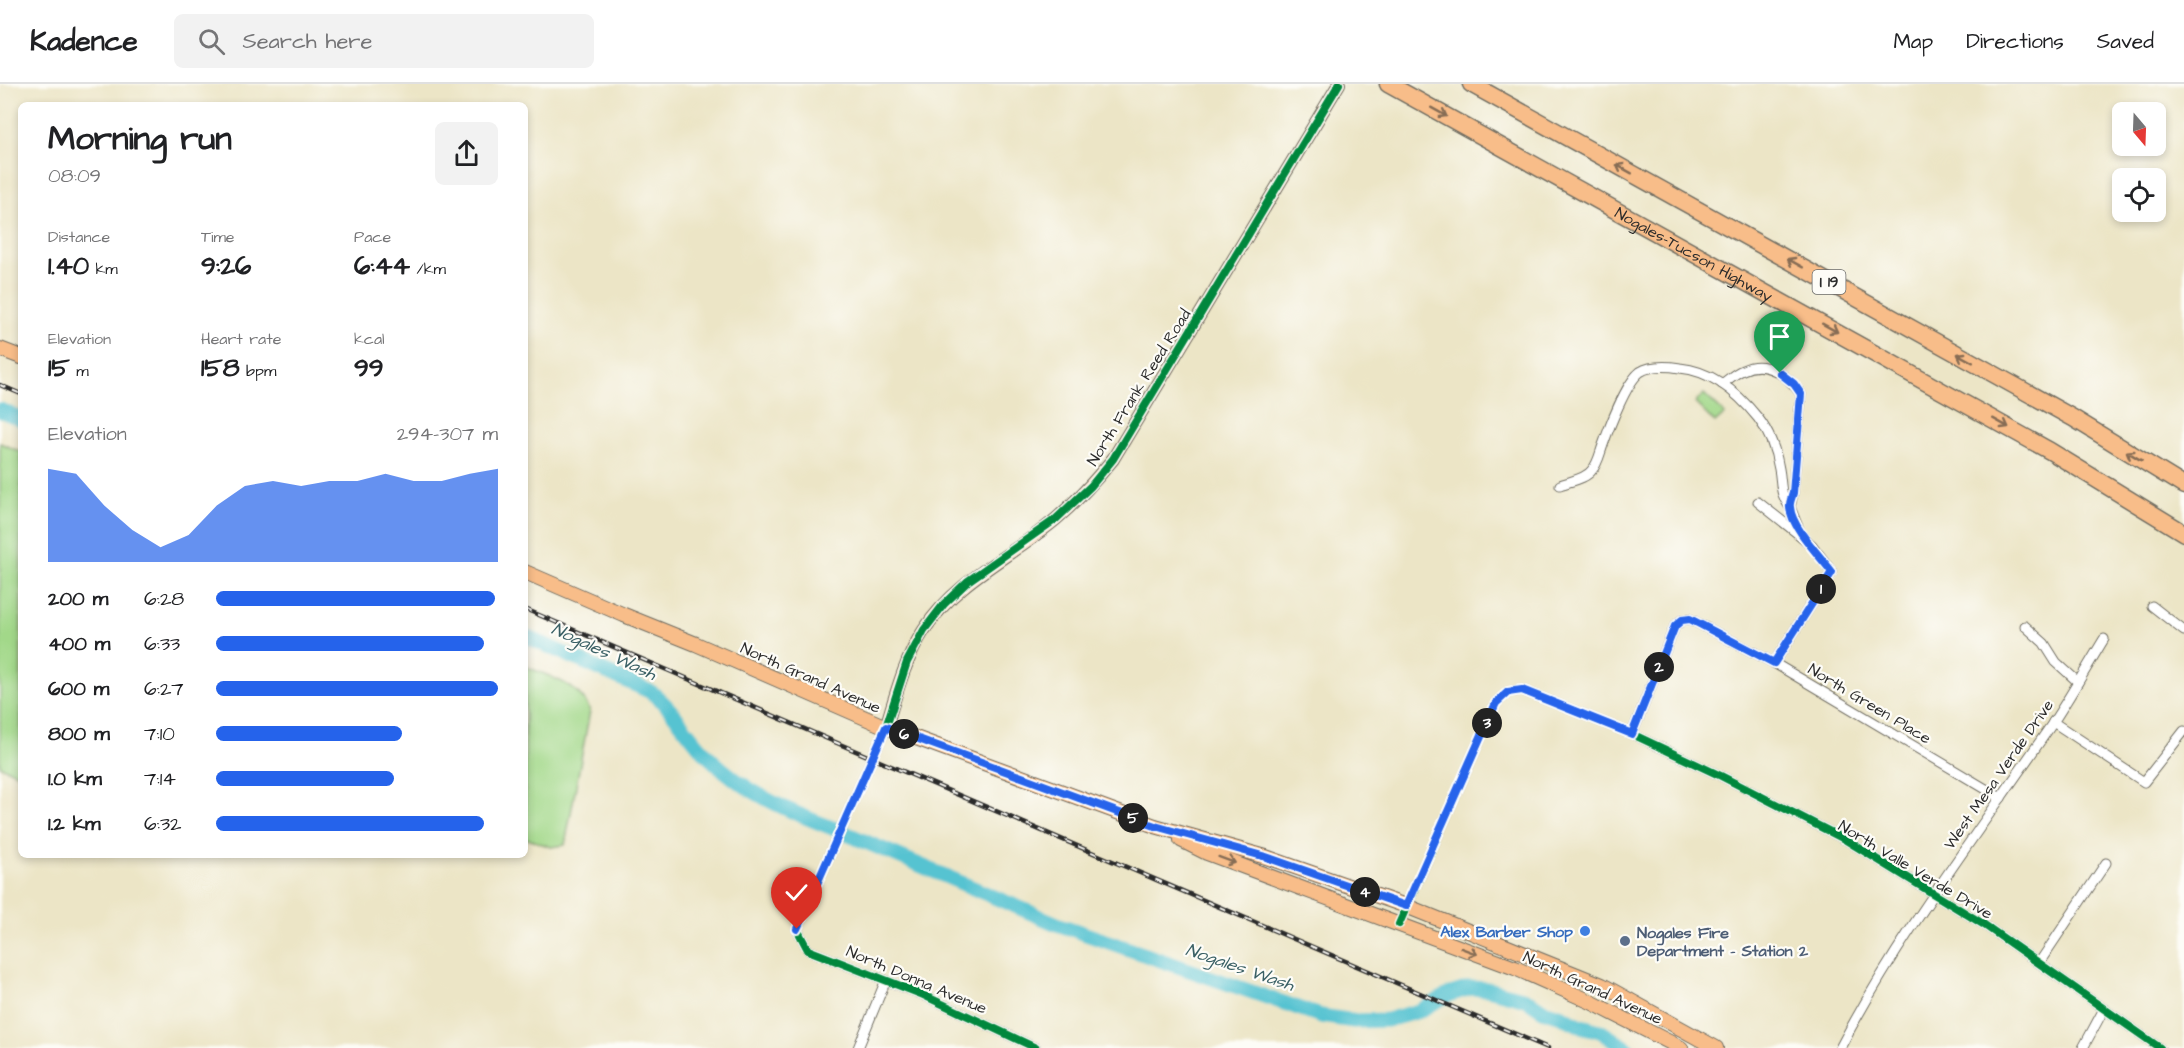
<!DOCTYPE html>
<meta charset="utf-8">
<style>
body{margin:0;font-family:"Architects Daughter",sans-serif;background:#f2f2f2;color:#202124;height:100vh;display:flex;flex-direction:column;font-size:22px;white-space:nowrap}
*{box-sizing:border-box;margin:0}
p{font-size:20px;color:#757577}
.icon{flex:none;width:33px;height:33px;fill:none;stroke:currentColor;stroke-width:2;stroke-linecap:round;stroke-linejoin:round}
.map{position:relative;flex:1;overflow:hidden}
.sheet{position:absolute;left:18px;top:18px;width:510px;height:756px;display:flex;flex-direction:column;background:#fff;border-radius:9px;box-shadow:0 3px 9px #0003}
.sheet>*{flex:none}
.needle{width:39px;rotate:161deg}
.tools{position:absolute;left:2112px;top:18px;display:grid;gap:12px}
.tools a{display:grid;place-items:center;width:54px;height:54px;border-radius:9px;background:#fff;box-shadow:0 3px 9px #0003;font-size:30px}
.pin{position:absolute;display:grid;place-items:center;width:51px;height:51px;color:#fff;margin:-62px -26px;border-radius:50% 50% 50% 0;rotate:-45deg;box-shadow:0 0 6px #0007}
.pin .icon{rotate:45deg}
.km{position:absolute;width:30px;height:30px;margin:-15px;border-radius:50%;background:#222;color:#fff;font-size:16px;line-height:30px;text-align:center}
.round{display:grid;place-items:center;flex:none;width:63px;height:63px;border-radius:9px;background:#f2f2f2}
.summary{display:flex;align-items:center;justify-content:space-between;height:102px;padding:0 30px}
h1{font-size:33px;font-weight:800;line-height:45px}
.figures{display:grid;grid-template-columns:repeat(3,1fr);gap:9px;height:102px;padding:6px 30px}
.figures div{display:grid;align-content:center}
.figures b{font-size:26px;font-weight:800}
.figures small{font-size:16px;font-weight:400}
.figures p{font-size:16px}
.chart{height:168px;padding:12px 30px}
.chart p{display:flex;justify-content:space-between}
.chart svg{width:100%;height:108px;margin-top:6px;fill:#2563eb;opacity:.7}
ul{padding:0 30px;list-style:none;font-size:20px}
li{display:grid;grid-template-columns:96px 72px 1fr;align-items:center;height:45px}
li i{height:15px;border-radius:8px;background:#2563eb}
header{display:flex;align-items:center;gap:36px;box-sizing:border-box;height:84px;padding:0 30px;background:#fff;border-bottom:2px solid #e0e0e0}
header strong{font-size:28px}
nav{display:flex;gap:33px;margin-inline-start:auto;font-size:21px}
.search{width:420px;height:54px;background:#f2f2f2;display:flex;align-items:center;gap:15px;box-sizing:border-box;padding:0 21px;border-radius:9px;color:#757577;font-size:22px}
.map>svg:first-child{display:block}
.grass{fill:#a2d889;stroke:#66825a;stroke-width:1.5}
.lines{fill:none;stroke-linecap:round;stroke-linejoin:round}
.river{stroke:#57c3d1;stroke-width:15}
.street-casing{stroke:#6f6c61;stroke-width:11}
.secondary-casing{stroke:#6f6c61;stroke-width:14}
.primary-casing{stroke:#6f6c61;stroke-width:16}
.highway-casing{stroke:#6f6c61;stroke-width:19}
.street{stroke:#fff;stroke-width:9}
.secondary{stroke:#fce5d0;stroke-width:12}
.primary{stroke:#f8bd89;stroke-width:14}
.highway{stroke:#f8bd89;stroke-width:16}
.rail-casing{stroke:#2b2b2b;stroke-width:4.5}
.rail{stroke:#fdfcf7;stroke-width:2;stroke-dasharray:7;stroke-linecap:butt}
.cycleway-casing{stroke:#fdfcf7;stroke-width:11}
.cycleway{stroke:#00873e;stroke-width:8}
.oneway{stroke:#876d55}
.route-casing{stroke:#fff;stroke-width:12}
.route{stroke:#2563eb;stroke-width:8}
.shop-dot{fill:#3f7fe0;stroke:#fdfcf7;stroke-width:2}
.service-dot{fill:#5c6f8a;stroke:#fdfcf7;stroke-width:2}
.labels{text-anchor:middle;stroke-width:4.5;stroke-linejoin:round;paint-order:stroke}
.shield{fill:#fdfcf7;stroke:#6a6a68;stroke-width:1.5}
.shield-label{font-size:15px;font-weight:bold;fill:#2b2b2b}
.street-label{font-size:16px;fill:#2b2b2b;stroke:#fdfcf7}
.shop-label{font-size:16px;font-weight:bold;fill:#366cbe;stroke:#fdfcf7;text-anchor:end}
.service-label{font-size:16px;font-weight:bold;fill:#4e5e75;stroke:#fdfcf7;text-anchor:start}
.water-label{font-size:18px;font-style:italic;fill:#3a6065;stroke:#fdfcf7}
</style>
<header>
<strong>Kadence</strong>
<div class="search"><svg class="icon" aria-label="search" viewBox="0 0 24 24"><circle cx="10" cy="10" r="6"/><path d="M15 15l6 6"/></svg>Search here</div>
<nav><a>Map</a><a>Directions</a><a>Saved</a></nav>
</header>
<div class="map">
<svg width="2184" height="964" viewBox="0 0 2184 964">
<rect width="100%" height="100%" fill="#fdfcf7"/>
<filter id="ink" filterUnits="userSpaceOnUse"><feTurbulence type="fractalNoise" baseFrequency=".0167" numOctaves="2"/><feDisplacementMap in="SourceGraphic" scale="12" xChannelSelector="R" yChannelSelector="G"/><feConvolveMatrix kernelMatrix="1 2 1 2 8 2 1 2 1" color-interpolation-filters="sRGB"/></filter>
<filter id="wash" filterUnits="userSpaceOnUse"><feTurbulence type="fractalNoise" baseFrequency=".008" numOctaves="4" result="noise"/><feDisplacementMap in="SourceGraphic" scale="24" xChannelSelector="R" yChannelSelector="G"/><feGaussianBlur stdDeviation="1.35" result="paint"/><feColorMatrix in="noise" values="0 0 0 0 0 0 0 0 0 0 0 0 0 0 0 0 0 1.4 0 .05"/><feComposite in="paint" operator="in"/></filter>
<g filter="url(#wash)">
<rect width="100%" height="100%" fill="#ece5c6"/>
<!-- grass -->
<g class="grass">
<path d="M1704,310L1725,330L1715,339L1695,319Z"/>
<path d="M0,359L21,368V691L0,682Z"/>
<path d="M525,582C550,593 581,600 590,627L565,761L551,763L525,754Z"/>
</g>
<g class="lines">
<!-- river -->
<g class="river">
<path d="M0,326L21,335"/>
<path d="M525,552L651,608C674,625 688,652 709,673C745,709 788,727 835,745"/>
<path d="M845,749L1057,840L1321,932L1354,937L1387,936L1419,927L1448,911L1470,904L1488,905L1526,915L1543,926L1562,932L1581,942L1600,947L1627,964"/>
</g>
</g>
</g>
<g filter="url(#ink)">
<g class="lines">
<!-- street casing -->
<g class="street-casing">
<g id="street">
<path d="M1722,300C1729,295 1735,289 1743,286C1765,275 1788,291 1801,310L1793,409L1790,423L1802,453"/>
<path d="M1560,401C1570,397 1586,395 1592,386C1598,380 1600,369 1603,361C1609,344 1626,299 1640,288C1651,281 1667,282 1680,284C1712,287 1738,309 1758,334C1769,348 1776,367 1779,385C1782,401 1779,409 1790,423"/>
<path d="M1758,418L1812,461L1832,488L1774,579"/>
<path d="M2152,522L2184,547"/>
<path d="M2025,542L2044,559L2056,578L2078,598"/>
<path d="M2053,638L2144,698L2184,647"/>
<path d="M886,643L797,845L808,866L921,910L1036,964"/>
<path d="M1632,650L1675,542L1682,536L1690,535L1774,579L2001,714"/>
<path d="M1399,840L1496,619L1508,608L1522,606L1632,650L1721,692L1846,756L1983,840L2160,964"/>
<path d="M2039,879L2106,779"/>
<path d="M858,964L886,896"/>
<path d="M1840,964C1900,850 1979,747 2052,640C2070,613 2087,583 2104,555"/>
<path d="M2083,964L2104,925"/>
</g>
</g>
<!-- secondary casing -->
<g class="secondary-casing">
<path id="secondary" d="M886,643C896,610 905,575 924,546C958,494 1011,473 1056,435C1077,417 1095,397 1113,375L1339,0"/>
</g>
<!-- primary casing -->
<g class="primary-casing">
<g id="primary">
<path d="M0,265L21,273"/>
<path d="M525,488L624,531L696,560L886,643L1155,742L1266,773L1406,822L1602,901L1716,964"/>
<path d="M1181,756L1207,769L1515,884L1589,917L1681,964"/>
</g>
</g>
<!-- highway casing -->
<g class="highway-casing">
<g id="highway">
<path id="s1" d="M1388,0L2050,367L2184,449"/>
<path d="M1471,0L2073,334L2184,402"/>
</g>
</g>
<!-- street -->
<use href="#street" class="street"/>
<!-- secondary -->
<use href="#secondary" class="secondary"/>
<!-- primary -->
<use href="#primary" class="primary"/>
<!-- highway -->
<use href="#highway" class="highway"/>
<!-- rail casing -->
<g class="rail-casing">
<g id="rail">
<path d="M0,301L21,310"/>
<path d="M525,525L1548,964"/>
</g>
</g>
<!-- rail -->
<use href="#rail" class="rail"/>
<!-- cycleway casing -->
<g class="cycleway-casing">
<g id="cycleway">
<path d="M1399,840L1496,619L1508,608L1522,606L1632,650L1721,692L1846,756L1983,840L2160,964"/>
<path d="M1036,964L921,910L808,866L797,845L886,643L907,578L924,546L944,520L968,497L1056,435L1091,402L1113,375L1339,0"/>
</g>
</g>
<!-- cycleway -->
<use href="#cycleway" class="cycleway"/>
</g>
<!-- one-way arrows -->
<defs><path id="oneway-shaft" d="M-6 0H5M1.5-3L5.5 0L1.5 3" fill="none" stroke-width="1.6" stroke-linecap="round" stroke-linejoin="round" transform="scale(1.5)"/></defs>
<g class="oneway">
<use href="#oneway-shaft" transform="translate(1439 28) rotate(29)"/>
<use href="#oneway-shaft" transform="translate(1624 85) rotate(-151)"/>
<use href="#oneway-shaft" transform="translate(1795 179) rotate(-151)"/>
<use href="#oneway-shaft" transform="translate(1830 244) rotate(29)"/>
<use href="#oneway-shaft" transform="translate(1965 274) rotate(-151)"/>
<use href="#oneway-shaft" transform="translate(2001 339) rotate(29)"/>
<use href="#oneway-shaft" transform="translate(2134 372) rotate(-149)"/>
<use href="#oneway-shaft" transform="translate(1227 776) rotate(20)"/>
<use href="#oneway-shaft" transform="translate(1469 867) rotate(21)"/>
</g>
</g>
<g class="lines" filter="url(#ink)">
<!-- route casing -->
<g class="route-casing">
<path id="route" d="M797,845L886,643L1155,742L1266,773L1406,822L1496,619L1508,608L1522,606L1632,650L1675,542L1682,536L1690,535L1774,579L1832,488C1820,472 1791,443 1790,423C1789,419 1792,413 1793,409L1801,310L1794,300L1780,289"/>
</g>
<!-- route -->
<use href="#route" class="route"/>
</g>
<!-- markers -->
<circle class="shop-dot" cx="1585" cy="847" r="6"/>
<circle class="service-dot" cx="1625" cy="857" r="6"/>
<g class="labels">
<!-- shield labels -->
<rect class="shield" x="1812.5" y="186" width="33" height="24" rx="4.5"/>
<g class="shield-label">
<text x="1829" y="203">I 19</text>
</g>
<!-- street labels -->
<g class="street-label">
<text dy="6" stroke="none"><textPath href="#s1" startOffset="350">Nogales–Tucson Highway</textPath></text>
<text transform="translate(1138 303) rotate(-58)" y="6">North Frank Reed Road</text>
<text transform="translate(811 593) rotate(24)" y="6">North Grand Avenue</text>
<text transform="translate(1870 619) rotate(31)" y="6">North Green Place</text>
<text transform="translate(1998 690) rotate(-55)" y="6">West Mesa Verde Drive</text>
<text transform="translate(1916 785) rotate(31)" y="6">North Valle Verde Drive</text>
<text transform="translate(917 895) rotate(23)" y="6">North Donna Avenue</text>
<text transform="translate(1593 903) rotate(25)" y="6">North Grand Avenue</text>
</g>
<!-- shop labels -->
<g class="shop-label">
<text x="1573" y="853">Alex Barber Shop</text>
</g>
<!-- service labels -->
<g class="service-label">
<text x="1637" y="854">Nogales Fire<tspan x="1637" dy="18">Department - Station 2</tspan></text>
</g>
<!-- water labels -->
<g class="water-label">
<text transform="translate(604 567) rotate(25)" y="6">Nogales Wash</text>
<text transform="translate(1240 883) rotate(19)" y="6">Nogales Wash</text>
</g>
</g>
</svg>
<div class="tools">
<a><svg class="needle" viewBox="-14 -14 28 28"><path d="M0-13l5 13h-10z" fill="#e53935"/><path d="M0 13l5-13h-10z" fill="#757577"/></svg></a>
<a><svg class="icon" aria-label="locate" viewBox="0 0 24 24"><circle cx="12" cy="12" r="6"/><path d="M12 2v4M12 18v4M2 12h4M18 12h4"/></svg></a>
</div>
<div class="pin" style="left:1780px;top:289px;background:#1e9e55"><svg class="icon" aria-label="arrive" viewBox="0 0 24 24"><path d="M6 21V4h12l-3 4 3 4H6"/></svg></div>
<div class="pin" style="left:797px;top:845px;background:#d93025"><svg class="icon" aria-label="check" viewBox="0 0 24 24"><path d="M5 12l5 5 9-10"/></svg></div>
<b class="km" style="left:1821px;top:505px">1</b>
<b class="km" style="left:1659px;top:583px">2</b>
<b class="km" style="left:1487px;top:639px">3</b>
<b class="km" style="left:1365px;top:808px">4</b>
<b class="km" style="left:1133px;top:734px">5</b>
<b class="km" style="left:904px;top:650px">6</b>
<section class="sheet">
<div class="summary"><div><h1>Morning run</h1><p>08:09</p></div><a class="round"><svg class="icon" aria-label="share" viewBox="0 0 24 24"><path d="M12 15V3M7 8l5-5 5 5M5 13v7h14v-7"/></svg></a></div>
<div class="figures">
<div><p>Distance</p><b>1.40<small> km</small></b></div>
<div><p>Time</p><b>9:26</b></div>
<div><p>Pace</p><b>6:44<small> /km</small></b></div>
</div>
<div class="figures">
<div><p>Elevation</p><b>15<small> m</small></b></div>
<div><p>Heart rate</p><b>158<small> bpm</small></b></div>
<div><p>kcal</p><b>99</b></div>
</div>
<div class="chart"><p><span>Elevation</span>294–307 m</p>
<svg viewBox="0 0 160 44" preserveAspectRatio="none"><path d="M0 44V6L10 8L20 21L30 31L40 38L50 33L60 21L70 13L80 11L90 13L100 11L110 11L120 8L130 11L140 11L150 8L160 6V44z"/></svg>
</div>
<ul>
<li><b>200 m</b>6:28<i style="width:99%"></i></li>
<li><b>400 m</b>6:33<i style="width:95%"></i></li>
<li><b>600 m</b>6:27<i style="width:100%"></i></li>
<li><b>800 m</b>7:10<i style="width:66%"></i></li>
<li><b>1.0 km</b>7:14<i style="width:63%"></i></li>
<li><b>1.2 km</b>6:32<i style="width:95%"></i></li>
</ul>
</section>
</div>
